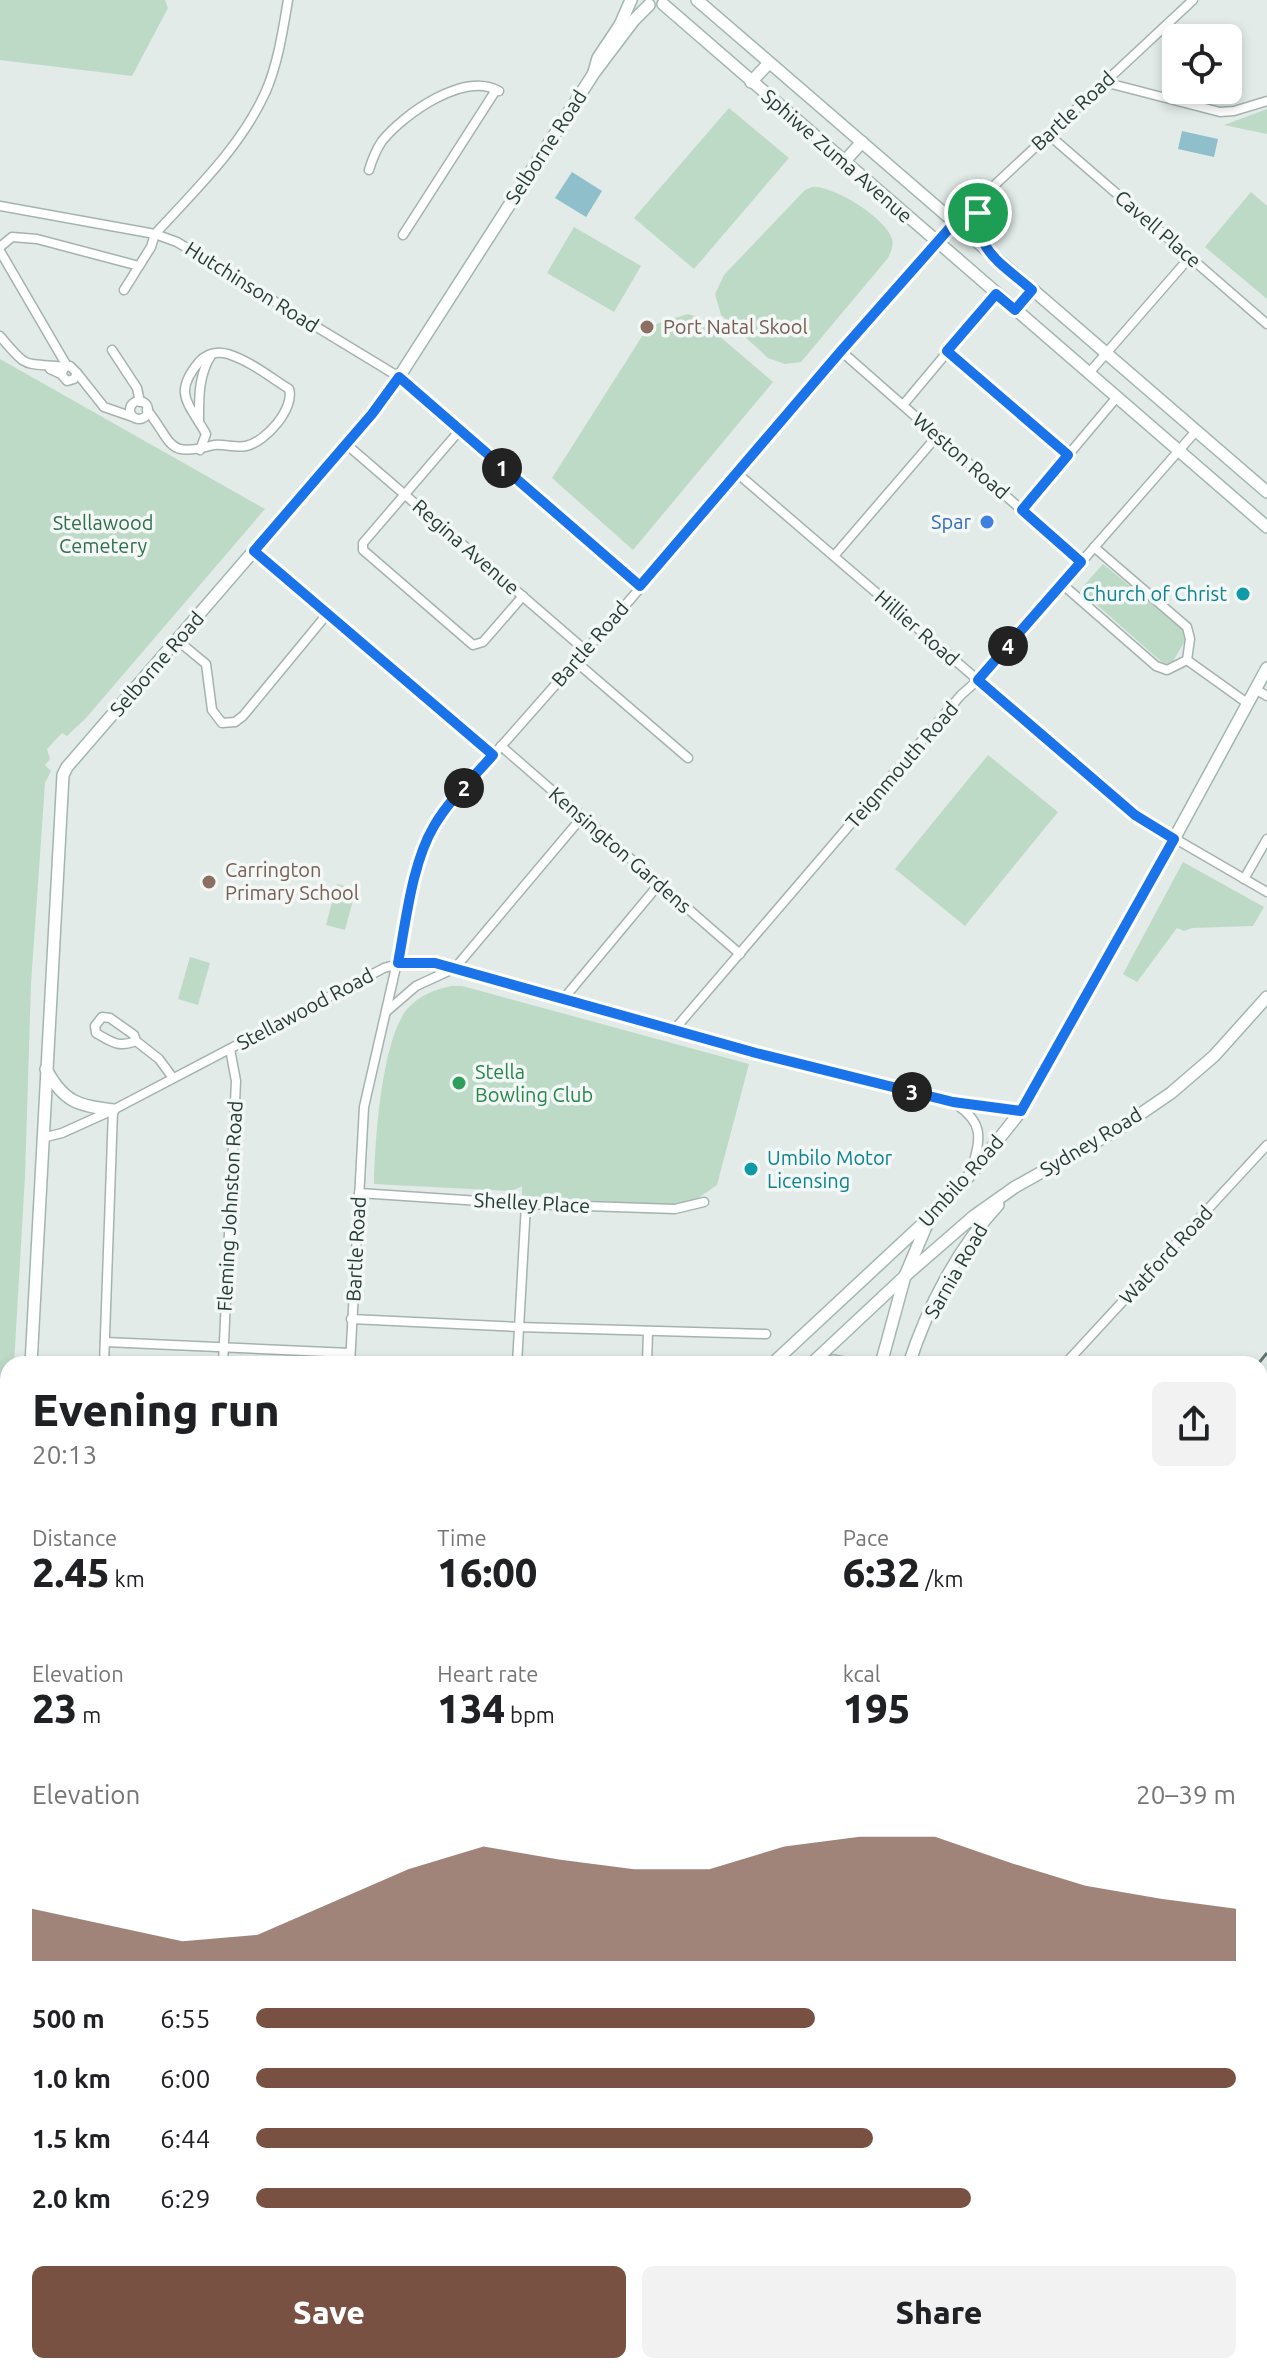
<!DOCTYPE html>
<meta charset="utf-8">
<style>
body{margin:0;font-family:Ubuntu,sans-serif;background:#f2f2f2;color:#202124;height:100vh;display:flex;flex-direction:column;font-size:30px;white-space:nowrap}
*{box-sizing:border-box;margin:0}
p{font-size:26px;color:#757577}
.icon{flex:none;width:44px;height:44px;fill:none;stroke:currentColor;stroke-width:2;stroke-linecap:round;stroke-linejoin:round}
.map{position:relative;flex:1;overflow:hidden}
.details{position:absolute;left:0px;top:1356px;width:1268px;height:1018px;display:flex;flex-direction:column;background:#fff;border-radius:24px 24px 0 0;box-shadow:0 4px 12px #0003}
.details>*{flex:none}
.fabs{position:absolute;left:1162px;top:24px;display:grid;gap:16px}
.fabs a{display:grid;place-items:center;width:80px;height:80px;border-radius:12px;background:#fff;box-shadow:0 4px 12px #0003;font-size:40px}
.pin{position:absolute;display:grid;place-items:center;width:68px;height:68px;color:#fff;margin:-34px;border:4px solid #fff;border-radius:50%;box-shadow:0 2px 8px #0007}
.km{position:absolute;width:40px;height:40px;margin:-20px;border-radius:50%;background:#222;color:#fff;font-size:22px;line-height:40px;text-align:center}
.round{display:grid;place-items:center;flex:none;width:84px;height:84px;border-radius:12px;background:#f2f2f2}
.headline{display:flex;align-items:center;justify-content:space-between;height:136px;padding:0 32px}
h1{font-size:44px;font-weight:800;line-height:60px}
.metrics{display:grid;grid-template-columns:repeat(3,1fr);gap:12px;height:136px;padding:8px 32px}
.metrics div{display:grid;align-content:center}
.metrics b{font-size:40px;font-weight:800}
.metrics small{font-size:22px;font-weight:400}
.metrics p{font-size:22px}
.chart{height:224px;padding:16px 32px}
.chart p{display:flex;justify-content:space-between}
.chart svg{width:100%;height:144px;margin-top:8px;fill:#795142;opacity:.7}
.action{display:flex;gap:16px;margin-top:auto;padding:16px 32px}
.action a{flex:1;height:92px;border-radius:12px;background:#795142;color:#fff;font-size:32px;font-weight:800;line-height:92px;text-align:center}
.action a+a{background:#f2f2f2;color:#202124}
ul{padding:0 32px;list-style:none;font-size:26px}
li{display:grid;grid-template-columns:128px 96px 1fr;align-items:center;height:60px}
li i{height:20px;border-radius:10px;background:#795142}
.map>svg:first-child{display:block}
.green{fill:#bddac7}
.water{fill:#8fbfcb}
.lines{fill:none;stroke-linecap:round;stroke-linejoin:round}
.street-casing{stroke:#a5b3af;stroke-width:11}
.secondary-casing{stroke:#a2b6b0;stroke-width:14}
.highway-casing{stroke:#c2c8c7;stroke-width:17}
.street{stroke:#fff;stroke-width:8}
.secondary{stroke:#fff;stroke-width:11}
.highway{stroke:#33645c;stroke-width:14}
.rail{stroke:#5e7671;stroke-width:3;stroke-dasharray:16 8;stroke-linecap:butt}
.route-casing{stroke:#fff;stroke-width:16}
.route{stroke:#1a73e8;stroke-width:10}
.education-dot{fill:#8d6e63;stroke:#f3f8f6;stroke-width:3}
.shop-dot{fill:#3f7fe0;stroke:#f3f8f6;stroke-width:3}
.culture-dot{fill:#0f9aa8;stroke:#f3f8f6;stroke-width:3}
.leisure-dot{fill:#2e9e5b;stroke:#f3f8f6;stroke-width:3}
.labels{text-anchor:middle;stroke-width:7;stroke-linejoin:round;paint-order:stroke}
.street-label{font-size:20px;fill:#243b36;stroke:#f3f8f6}
.education-label{font-size:20px;fill:#785e54;stroke:#f3f8f6;text-anchor:start}
.shop-label{font-size:20px;fill:#366cbe;stroke:#f3f8f6;text-anchor:end}
.park-label{font-size:20px;fill:#326e4c;stroke:#f3f8f6}
.culture-label{font-size:20px;fill:#0d838f;stroke:#f3f8f6;text-anchor:end}
.leisure-label{font-size:20px;fill:#27864d;stroke:#f3f8f6;text-anchor:start}
</style>
<div class="map">
<svg width="1267" height="2373" viewBox="0 0 1267 2373">
<rect width="100%" height="100%" fill="#e2ebe8"/>
<!-- green -->
<g class="green">
<path d="M0,0H165L168,8L132,76L0,60Z"/>
<path d="M729,108L789,158L694,269L634,218Z"/>
<path d="M1267,109V134L1224,125Z"/>
<path d="M812,187C834,185 887,219 892,239C894,246 891,251 888,258L801,362L785,364L768,358L721,315L715,294L724,275L805,190Z"/>
<path d="M1251,192L1267,206V299L1205,247Z"/>
<path d="M574,227L641,266L614,312L547,273Z"/>
<path d="M688,314L697,317L773,382L633,550L552,478L646,330L661,322Z"/>
<path d="M0,359L265,509L86,718L67,736L62,733L47,749L50,759L45,765L51,771L45,783L31,984L25,1176L14,1364H8L7,1494L0,1492Z"/>
<path d="M1103,564L1184,630L1186,639L1172,663L1164,664L1080,590Z"/>
<path d="M988,755L1058,812L965,926L895,869Z"/>
<path d="M1183,862L1264,907L1253,926L1192,928L1184,931L1177,928L1137,982L1123,974Z"/>
<path d="M337,884L356,889L345,930L326,925Z"/>
<path d="M190,957L210,963L198,1005L178,999Z"/>
<path d="M452,986H462L749,1064L717,1185L691,1203L676,1206L522,1196V1186L512,1191L374,1184C375,1142 381,1040 408,1008C420,995 436,989 452,986Z"/>
<path d="M8,2247V2366H77L75,2373H0V2257Z"/>
</g>
<!-- water -->
<g class="water">
<path d="M1182,131L1218,139L1214,157L1178,149Z"/>
<path d="M572,172L602,191L586,217L555,198Z"/>
</g>
<g class="lines">
<!-- street casing -->
<g class="street-casing">
<g id="street">
<path d="M1104,82L1220,112L1234,111L1267,101"/>
<path d="M1049,135L1267,324"/>
<path d="M369,170C372,160 376,150 382,141C404,114 464,71 499,91"/>
<path d="M0,206L155,234L177,242L399,377L640,586"/>
<path d="M403,235L496,90"/>
<path d="M0,247L12,237L37,239L139,266"/>
<path d="M0,251L67,366"/>
<path d="M124,290L151,247L155,234C195,190 241,147 266,91C278,63 283,30 288,0"/>
<path d="M0,336C29,371 23,362 65,367"/>
<path d="M112,350L137,388L140,402"/>
<path d="M841,351L1081,562"/>
<path d="M947,351L1068,455"/>
<path d="M50,369L61,374L67,381L74,379L77,373L70,366L65,367L61,374"/>
<path d="M77,373L104,407L133,417"/>
<path d="M1089,373L1190,257"/>
<circle cx="139" cy="410" r="9"/>
<path d="M903,405L996,294"/>
<path d="M147,410C174,444 166,458 214,445C225,444 236,448 246,446C266,442 295,408 289,389C270,377 250,361 228,354C217,351 207,353 199,362C172,394 189,403 206,434L200,450"/>
<path d="M199,422C199,398 198,375 212,354"/>
<path d="M460,430L363,543V550L473,645L483,642L523,596"/>
<path d="M346,444L585,650"/>
<path d="M737,473L1136,816L1267,892"/>
<path d="M1022,510L1117,397"/>
<path d="M254,551L493,755"/>
<path d="M834,556L938,435"/>
<path d="M1062,584L1156,666L1167,670L1187,660L1190,639L1187,627L1094,547"/>
<path d="M177,640L206,664L212,710L222,723L235,722L243,716L328,613"/>
<path d="M1187,660L1247,703"/>
<path d="M575,661L688,758"/>
<path d="M1255,689L1267,696"/>
<path d="M501,746L740,954"/>
<path d="M1244,879L1267,839"/>
<path d="M565,997L660,883"/>
<path d="M387,1011L416,986L455,968L583,816"/>
<path d="M674,1030L961,695L978,680L1196,431"/>
<path d="M136,1041C119,1048 111,1042 96,1033L95,1026L102,1017L110,1018L134,1035L136,1041L159,1059L173,1078"/>
<path d="M957,1105C985,1124 980,1139 972,1169"/>
<path d="M42,1138L62,1133L113,1110L384,968C401,962 417,961 435,963L756,1053L953,1102L1021,1111"/>
<path d="M359,1193L526,1204L675,1209L704,1202"/>
<path d="M351,1319L518,1327L766,1334"/>
<path d="M105,1342L350,1353"/>
<path d="M104,1364L113,1110"/>
<path d="M223,1364L236,1081L230,1049"/>
<path d="M350,1364L364,1107L422,853L434,826L453,801L616,616L955,222L1193,0"/>
<path d="M517,1364L526,1204"/>
<path d="M647,1364L648,1331"/>
<path d="M1065,1364L1267,1145"/>
<path d="M0,1706L8,1709"/>
<path d="M0,1870L8,1873"/>
<path d="M0,1920L8,1927"/>
<path d="M1260,1969L1267,1966"/>
<path d="M0,2245L8,2234"/>
<path d="M305,2366V2373"/>
<path d="M81,2373L82,2366"/>
<path d="M1162,2373L1163,2366"/>
</g>
</g>
<!-- secondary casing -->
<g class="secondary-casing">
<g id="secondary">
<path d="M697,0L1267,492"/>
<path d="M663,4L1267,527"/>
<path d="M594,72L598,58L620,25L631,0"/>
<path d="M751,82L769,63"/>
<path d="M844,162L862,142"/>
<path d="M983,244L977,224L983,194"/>
<path d="M1015,310L1032,290"/>
<path d="M46,1069C64,1103 78,1105 113,1110"/>
<path d="M31,1364L63,775L67,767L372,414L399,377L594,73L634,20L649,5"/>
<path d="M772,1364L931,1216L971,1174L1021,1111L1174,839L1267,668"/>
<path d="M811,1364L905,1276L974,1216L1015,1187L1117,1130L1171,1093L1214,1056L1267,997"/>
<path d="M820,1364L833,1361L850,1364"/>
<path d="M881,1364L905,1276L927,1224"/>
<path d="M909,1364C927,1308 958,1248 998,1205"/>
<path d="M0,1508L8,1511"/>
<path d="M1260,1785L1267,1777"/>
<path d="M1260,1805L1267,1797"/>
<path d="M331,2373V2366"/>
<path d="M354,2373V2366"/>
<path d="M775,2373L778,2366"/>
<path d="M925,2373L928,2366"/>
</g>
</g>
<!-- highway casing -->
<g class="highway-casing">
<g id="highway">
<path d="M1260,1432L1267,1421"/>
<path d="M1260,1475L1267,1464"/>
<path d="M854,2373L857,2366"/>
<path d="M877,2373L880,2366"/>
</g>
</g>
<!-- street -->
<use href="#street" class="street"/>
<!-- secondary -->
<use href="#secondary" class="secondary"/>
<!-- highway -->
<use href="#highway" class="highway"/>
<!-- rail -->
<g class="rail">
<path d="M1258,1364L1267,1353"/>
<path d="M1260,1405L1267,1395"/>
<path d="M1260,1807L1267,1804"/>
<path d="M808,2373L811,2366"/>
<path d="M823,2373L825,2366"/>
<path d="M901,2373L904,2366"/>
</g>
</g>
<g class="lines">
<!-- route casing -->
<g class="route-casing">
<path id="route" d="M983,194C968,247 996,259 1032,290L1015,310L996,294L947,351L1068,455L1022,510L1081,562L978,680L1135,815L1174,839L1021,1111L953,1102L756,1053L435,963H398C406,921 412,863 434,826C449,800 473,778 493,755L254,551L372,414L399,377L640,586L841,351L955,222Z"/>
</g>
<!-- route -->
<use href="#route" class="route"/>
</g>
<!-- markers -->
<g class="education-dot">
<circle cx="647" cy="327" r="8"/>
<circle cx="209" cy="882" r="8"/>
</g>
<circle class="shop-dot" cx="987" cy="522" r="8"/>
<g class="culture-dot">
<circle cx="1243" cy="594" r="8"/>
<circle cx="751" cy="1169" r="8"/>
</g>
<circle class="leisure-dot" cx="459" cy="1083" r="8"/>
<g class="labels">
<!-- street labels -->
<g class="street-label">
<text transform="translate(1073 111) rotate(-43)" y="7">Bartle Road</text>
<text transform="translate(546 147) rotate(-57)" y="7">Selborne Road</text>
<text transform="translate(837 156) rotate(41)" y="7">Sphiwe Zuma Avenue</text>
<text transform="translate(1158 229) rotate(41)" y="7">Cavell Place</text>
<text transform="translate(252 287) rotate(32)" y="7">Hutchinson Road</text>
<text transform="translate(961 456) rotate(41)" y="7">Weston Road</text>
<text transform="translate(466 547) rotate(41)" y="7">Regina Avenue</text>
<text transform="translate(917 628) rotate(41)" y="7">Hillier Road</text>
<text transform="translate(590 644) rotate(-49)" y="7">Bartle Road</text>
<text transform="translate(157 664) rotate(-49)" y="7">Selborne Road</text>
<text transform="translate(902 765) rotate(-49)" y="7">Teignmouth Road</text>
<text transform="translate(620 850) rotate(41)" y="7">Kensington Gardens</text>
<text transform="translate(305 1009) rotate(-28)" y="7">Stellawood Road</text>
<text transform="translate(1091 1142) rotate(-31)" y="7">Sydney Road</text>
<text transform="translate(961 1181) rotate(-48)" y="7">Umbilo Road</text>
<text transform="translate(532 1203) rotate(3)" y="7">Shelley Place</text>
<text transform="translate(230 1206) rotate(-87)" y="7">Fleming Johnston Road</text>
<text transform="translate(356 1249) rotate(-87)" y="7">Bartle Road</text>
<text transform="translate(1166 1255) rotate(-47)" y="7">Watford Road</text>
<text transform="translate(956 1271) rotate(-60)" y="7">Sarnia Road</text>
</g>
<!-- education labels -->
<g class="education-label">
<text x="663" y="334">Port Natal Skool</text>
<text x="225" y="877">Carrington<tspan x="225" dy="23">Primary School</tspan></text>
</g>
<!-- shop labels -->
<g class="shop-label">
<text x="971" y="529">Spar</text>
</g>
<!-- park labels -->
<g class="park-label">
<text x="103" y="530">Stellawood<tspan x="103" dy="23">Cemetery</tspan></text>
</g>
<!-- culture labels -->
<g class="culture-label">
<text x="1227" y="601">Church of Christ</text>
<text x="767" y="1165" text-anchor="start">Umbilo Motor<tspan x="767" dy="23">Licensing</tspan></text>
</g>
<!-- leisure labels -->
<g class="leisure-label">
<text x="475" y="1079">Stella<tspan x="475" dy="23">Bowling Club</tspan></text>
</g>
</g>
</svg>
<div class="fabs">
<a><svg class="icon" aria-label="locate" viewBox="0 0 24 24"><circle cx="12" cy="12" r="6"/><path d="M12 2v4M12 18v4M2 12h4M18 12h4"/></svg></a>
</div>
<div class="pin" style="left:978px;top:213px;background:#1e9e55"><svg class="icon" aria-label="arrive" viewBox="0 0 24 24"><path d="M6 21V4h12l-3 4 3 4H6"/></svg></div>
<b class="km" style="left:502px;top:468px">1</b>
<b class="km" style="left:464px;top:788px">2</b>
<b class="km" style="left:912px;top:1092px">3</b>
<b class="km" style="left:1008px;top:646px">4</b>
<section class="details">
<div class="headline"><div><h1>Evening run</h1><p>20:13</p></div><a class="round"><svg class="icon" aria-label="share" viewBox="0 0 24 24"><path d="M12 15V3M7 8l5-5 5 5M5 13v7h14v-7"/></svg></a></div>
<div class="metrics">
<div><p>Distance</p><b>2.45<small> km</small></b></div>
<div><p>Time</p><b>16:00</b></div>
<div><p>Pace</p><b>6:32<small> /km</small></b></div>
</div>
<div class="metrics">
<div><p>Elevation</p><b>23<small> m</small></b></div>
<div><p>Heart rate</p><b>134<small> bpm</small></b></div>
<div><p>kcal</p><b>195</b></div>
</div>
<div class="chart"><p><span>Elevation</span>20–39 m</p>
<svg viewBox="0 0 160 44" preserveAspectRatio="none"><path d="M0 44V28L10 33L20 38L30 36L40 26L50 16L60 9L70 13L80 16L90 16L100 9L110 6L120 6L130 14L140 21L150 25L160 28V44z"/></svg>
</div>
<ul>
<li><b>500 m</b>6:55<i style="width:57%"></i></li>
<li><b>1.0 km</b>6:00<i style="width:100%"></i></li>
<li><b>1.5 km</b>6:44<i style="width:63%"></i></li>
<li><b>2.0 km</b>6:29<i style="width:73%"></i></li>
</ul>
<div class="action"><a>Save</a><a>Share</a></div>
</section>
</div>
